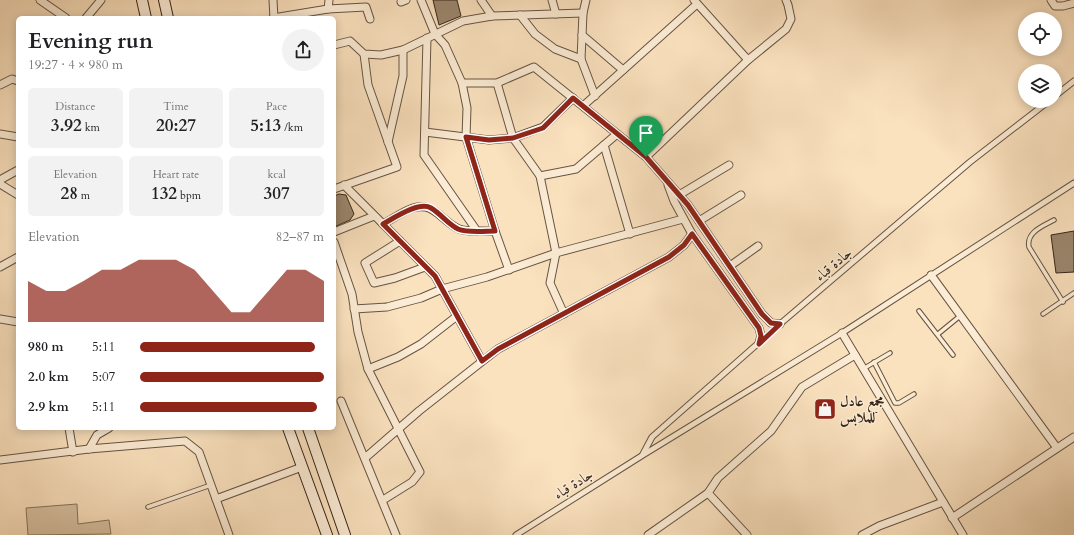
<!DOCTYPE html>
<meta charset="utf-8">
<style>
body{margin:0;font-family:Cardo,Amiri,serif;background:#f2f2f2;color:#202124;height:100vh;display:flex;flex-direction:column;font-size:15px;white-space:nowrap}
*{box-sizing:border-box;margin:0}
p{font-size:13px;color:#757577}
.icon{flex:none;width:22px;height:22px;fill:none;stroke:currentColor;stroke-width:2;stroke-linecap:round;stroke-linejoin:round}
.map{position:relative;flex:1;overflow:hidden}
.side{position:absolute;left:16px;top:16px;width:320px;height:414px;display:flex;flex-direction:column;background:#fff;border-radius:6px;box-shadow:0 2px 10px #0003}
.side>*{flex:none}
.tools{position:absolute;left:1018px;top:12px;display:grid;gap:8px}
.tools a{display:grid;place-items:center;width:44px;height:44px;border-radius:50%;background:#fff;box-shadow:0 2px 10px #0003;font-size:20px}
.pin{position:absolute;display:grid;place-items:center;width:34px;height:34px;color:#fff;margin:-41px -17px;border-radius:50% 50% 50% 0;rotate:-45deg;box-shadow:0 0 4px #0007}
.pin .icon{rotate:45deg}
.round{display:grid;place-items:center;flex:none;width:42px;height:42px;border-radius:21px;background:#f2f2f2}
.summary{display:flex;align-items:center;justify-content:space-between;height:68px;padding:0 12px}
h1{font-size:22px;font-weight:700;line-height:30px}
.stats{display:grid;grid-template-columns:repeat(3,1fr);gap:6px;height:68px;padding:4px 12px}
.stats div{display:grid;align-content:center;border-radius:6px;background:#f2f2f2;text-align:center}
.stats b{font-size:17px;font-weight:700}
.stats small{font-size:11px;font-weight:400}
.stats p{font-size:11px}
.chart{height:112px;padding:8px 12px}
.chart p{display:flex;justify-content:space-between}
.chart svg{width:100%;height:72px;margin-top:4px;fill:#8f2418;opacity:.7}
ul{padding:0 12px;list-style:none;font-size:13px}
li{display:grid;grid-template-columns:64px 48px 1fr;align-items:center;height:30px}
li i{height:10px;border-radius:5px;background:#8f2418}
.map>svg:first-child{display:block}
.green{fill:#d9c2a3;stroke:#87745e}
.building{fill:#9c876f;stroke:#352519}
.lines{fill:none;stroke-linecap:round;stroke-linejoin:round}
.service-casing{stroke:#665442;stroke-width:5.5}
.pedestrian-casing{stroke:#665442;stroke-width:7}
.minor-casing{stroke:#665442;stroke-width:9}
.secondary-casing{stroke:#352519;stroke-width:12}
.service{stroke:#fcecd5;stroke-width:3.5}
.pedestrian{stroke:#fcecd5;stroke-width:5}
.minor{stroke:#fcecd5;stroke-width:7}
.secondary{stroke:#fcecd5;stroke-width:10}
.route-casing{stroke:#fff;stroke-width:8}
.route{stroke:#8f2418;stroke-width:5}
.labels{text-anchor:middle;stroke-width:3;stroke-linejoin:round;paint-order:stroke}
.street-label{font-size:14px;fill:#352519;stroke:#fcecd5}
.poi-label{font-size:14px;font-weight:bold;fill:#352519;stroke:#fcecd5;text-anchor:start}
</style>
<div class="map">
<svg width="1074" height="535" viewBox="0 0 1074 535">
<rect width="100%" height="100%" fill="#fbe2bf"/>
<filter id="stains"><feTurbulence type="fractalNoise" baseFrequency=".005" numOctaves="4"/><feColorMatrix values="0 0 0 0 .2 0 0 0 0 .09 0 0 0 0 .02 0 0 0 .5 -.17"/></filter>
<radialGradient id="worn" r=".72"><stop offset=".6" stop-color="#630" stop-opacity="0"/><stop offset="1" stop-color="#630" stop-opacity=".3"/></radialGradient>
<!-- green -->
<path class="green" d="M77,504L78,524L109,520L111,534L28,535L26,508Z"/>
<!-- building -->
<g class="building">
<path d="M433,0H457L461,16L439,25Z"/>
<path d="M339,194L346,195L354,214L350,220L334,227V196Z"/>
<path d="M1074,231V272L1056,273L1051,235Z"/>
</g>
<g class="lines">
<!-- service casing -->
<g class="service-casing">
<g id="service">
<path d="M1054,220C1043,226 1026,232 1029,247L1063,302"/>
<path d="M919,311L953,355"/>
<path d="M1043,314L1074,293"/>
<path d="M938,334L960,316"/>
<path d="M874,362L895,403H899L914,394"/>
<path d="M863,369L890,353"/>
<path d="M148,507L211,485"/>
</g>
</g>
<!-- pedestrian casing -->
<g class="pedestrian-casing">
<g id="pedestrian">
<path d="M1055,96L1074,81"/>
<path d="M643,454L652,437L780,324L970,162L1049,101"/>
<path d="M516,535L643,455L842,333L1074,183"/>
</g>
</g>
<!-- minor casing -->
<g class="minor-casing">
<g id="minor">
<path d="M40,0L66,18"/>
<path d="M273,0L274,18"/>
<path d="M421,0L435,34L445,45L462,83L467,108L466,137L495,231L509,270"/>
<path d="M481,0L492,16"/>
<path d="M552,0L556,14"/>
<path d="M586,0L583,13L581,59L595,96"/>
<path d="M694,0L748,60"/>
<path d="M1051,0L1055,6H1063L1074,3"/>
<path d="M401,2L406,0"/>
<path d="M328,9L329,0"/>
<path d="M520,15L535,34L555,49L581,59"/>
<path d="M86,18L101,0"/>
<path d="M273,18L328,9L366,7L370,19"/>
<path d="M582,35L623,70"/>
<path d="M427,38L424,155L477,231H495"/>
<path d="M334,45L350,41L364,54L381,55L403,50L463,21L492,16L583,13"/>
<path d="M462,83H497L534,67L646,157L688,205L762,314L771,323L780,324"/>
<path d="M497,83L513,138L540,176L556,253L550,283L564,314"/>
<path d="M0,85L12,79L18,81"/>
<path d="M583,106L697,4"/>
<path d="M425,132L489,140L513,138L543,127L573,98"/>
<path d="M0,134L18,137"/>
<path d="M388,142L403,76V50"/>
<path d="M604,145L630,234"/>
<path d="M646,157L748,60L786,29L791,19L788,5L786,0"/>
<path d="M540,176L576,169L617,134"/>
<path d="M0,180L18,170"/>
<path d="M0,184L18,195"/>
<path d="M344,185L435,276L482,361"/>
<path d="M668,185L674,201L692,234L759,328L761,336L759,343"/>
<path d="M334,189L397,167L368,85L364,54"/>
<path d="M679,195L729,165"/>
<path d="M699,221L741,195"/>
<path d="M383,224C393,219 403,211 413,208C435,202 440,220 459,229C464,231 471,231 477,231"/>
<path d="M334,232L374,216"/>
<path d="M400,241L365,263L374,283L395,278L425,267"/>
<path d="M334,242L352,294L358,332L368,369L420,472L412,482L383,500"/>
<path d="M730,266L758,246"/>
<path d="M0,267L18,257"/>
<path d="M931,275L1057,448"/>
<path d="M354,309L387,307L402,303L421,298L442,289L487,277L556,253L683,219"/>
<path d="M0,319L18,322"/>
<path d="M842,333L963,535"/>
<path d="M368,369L398,357L421,344L457,316"/>
<path d="M341,401L396,535"/>
<path d="M69,428L73,452"/>
<path d="M89,449L97,435L109,428"/>
<path d="M365,458L419,411L498,349L669,257L684,245L692,234"/>
<path d="M0,460L89,449L185,441L199,452L229,535"/>
<path d="M708,493L747,535"/>
<path d="M216,499L302,467"/>
<path d="M952,518L1074,437"/>
<path d="M648,535L708,493L718,478L771,431L802,387L855,355"/>
<path d="M862,535L879,526L943,502"/>
</g>
</g>
<!-- secondary casing -->
<g class="secondary-casing">
<g id="secondary">
<path d="M142,0L146,18"/>
<path d="M164,0L168,18"/>
<path d="M288,428L327,535"/>
<path d="M308,428L345,535"/>
</g>
</g>
<!-- service -->
<use href="#service" class="service"/>
<!-- pedestrian -->
<use href="#pedestrian" class="pedestrian"/>
<!-- minor -->
<use href="#minor" class="minor"/>
<!-- secondary -->
<use href="#secondary" class="secondary"/>
</g>
<g class="lines">
<!-- route casing -->
<g class="route-casing">
<path id="route" d="M573,98L646,157L688,205L762,314L771,323L780,324L759,344L761,336L759,328L692,234L684,245L669,257L498,349L482,361L435,276L383,224C394,218 419,201 431,208C441,214 448,224 458,229C467,233 485,231 495,231L466,137L489,140L513,138L543,128Z"/>
</g>
<!-- route -->
<use href="#route" class="route"/>
</g>
<!-- icons -->
<defs>
<g id="shop-square" transform="scale(1.15)"><rect x="-9" y="-9" width="18" height="18" rx="4" fill="#8f2418" stroke="#fcecd5"/><path d="M-5-2.5h2.3a2.7 3.5 0 0 1 5.4 0H5L5.5 6h-11ZM-1.5-2.5h3a1.5 2.3 0 0 0-3 0Z" fill="#fff"/></g>
</defs>
<g fill-rule="evenodd">
<use href="#shop-square" x="825" y="409"/>
</g>
<g class="labels">
<!-- street labels -->
<g class="street-label">
<text transform="translate(833 264) rotate(-40)" y="5">جادة قباء</text>
<text transform="translate(573 484) rotate(-32)" y="5">جادة قباء</text>
</g>
<!-- poi labels -->
<g class="poi-label">
<text x="840" y="406">مجمع عادل<tspan x="840" dy="16">للملابس</tspan></text>
</g>
</g>
<rect width="100%" height="100%" filter="url(#stains)"/>
<rect width="100%" height="100%" fill="url(#worn)"/>
</svg>
<div class="tools">
<a><svg class="icon" aria-label="locate" viewBox="0 0 24 24"><circle cx="12" cy="12" r="6"/><path d="M12 2v4M12 18v4M2 12h4M18 12h4"/></svg></a>
<a><svg class="icon" aria-label="layers" viewBox="0 0 24 24"><path d="M12 4l9 5-9 5-9-5zM3 14l9 5 9-5"/></svg></a>
</div>
<div class="pin" style="left:646px;top:157px;background:#1e9e55"><svg class="icon" aria-label="arrive" viewBox="0 0 24 24"><path d="M6 21V4h12l-3 4 3 4H6"/></svg></div>
<section class="side">
<div class="summary"><div><h1>Evening run</h1><p>19:27 · 4 × 980 m</p></div><a class="round"><svg class="icon" aria-label="share" viewBox="0 0 24 24"><path d="M12 15V3M7 8l5-5 5 5M5 13v7h14v-7"/></svg></a></div>
<div class="stats">
<div><p>Distance</p><b>3.92<small> km</small></b></div>
<div><p>Time</p><b>20:27</b></div>
<div><p>Pace</p><b>5:13<small> /km</small></b></div>
</div>
<div class="stats">
<div><p>Elevation</p><b>28<small> m</small></b></div>
<div><p>Heart rate</p><b>132<small> bpm</small></b></div>
<div><p>kcal</p><b>307</b></div>
</div>
<div class="chart"><p><span>Elevation</span>82–87 m</p>
<svg viewBox="0 0 160 44" preserveAspectRatio="none"><path d="M0 44V19L10 25L20 25L30 19L40 12L50 12L60 6L70 6L80 6L90 12L100 25L110 38L120 38L130 25L140 12L150 12L160 19V44z"/></svg>
</div>
<ul>
<li><b>980 m</b>5:11<i style="width:95%"></i></li>
<li><b>2.0 km</b>5:07<i style="width:100%"></i></li>
<li><b>2.9 km</b>5:11<i style="width:96%"></i></li>
</ul>
</section>
</div>
